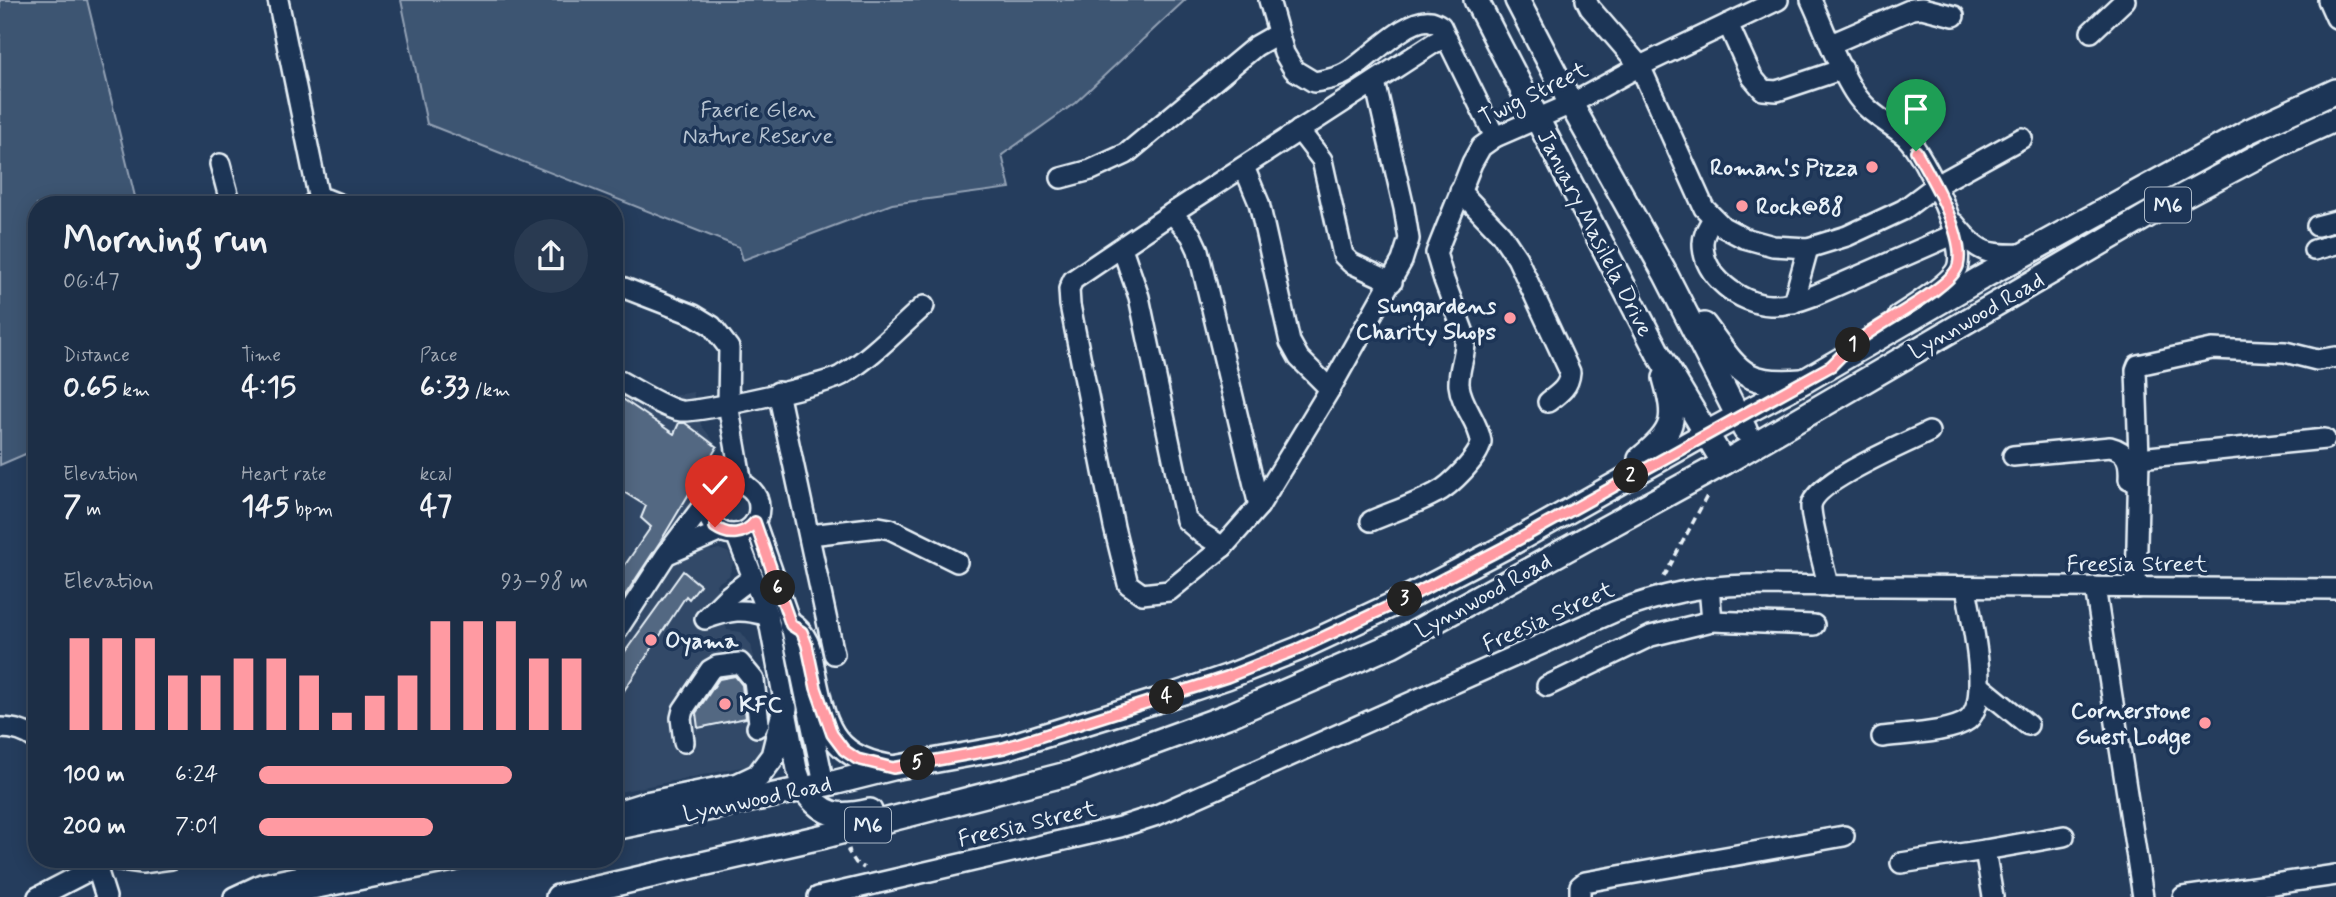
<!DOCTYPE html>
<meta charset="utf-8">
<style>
body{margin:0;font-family:Mynerve,sans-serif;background:#293a51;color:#f1f3f6;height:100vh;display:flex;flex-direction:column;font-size:26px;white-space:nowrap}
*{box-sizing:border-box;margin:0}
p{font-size:23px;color:#a0a8b3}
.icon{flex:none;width:38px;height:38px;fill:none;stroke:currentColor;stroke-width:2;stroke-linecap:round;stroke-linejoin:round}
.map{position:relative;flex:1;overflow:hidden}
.side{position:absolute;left:28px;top:196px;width:595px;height:672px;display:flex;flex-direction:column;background:#1c2e46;border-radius:28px;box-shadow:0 4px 18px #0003,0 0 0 2px #3a4a5f}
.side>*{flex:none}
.pin{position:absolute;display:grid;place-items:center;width:60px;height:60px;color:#fff;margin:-72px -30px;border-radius:50% 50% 50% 0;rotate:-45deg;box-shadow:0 0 7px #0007}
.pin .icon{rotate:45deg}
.km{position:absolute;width:35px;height:35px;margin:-18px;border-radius:50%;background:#222;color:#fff;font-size:19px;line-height:35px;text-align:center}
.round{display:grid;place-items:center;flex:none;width:74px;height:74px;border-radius:37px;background:#293a51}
.overview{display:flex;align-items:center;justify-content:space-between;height:119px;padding:0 35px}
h1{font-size:38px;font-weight:700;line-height:52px}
.metrics{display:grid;grid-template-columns:repeat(3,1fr);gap:10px;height:119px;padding:7px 35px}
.metrics div{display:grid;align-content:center}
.metrics b{font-size:30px;font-weight:700}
.metrics small{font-size:19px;font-weight:400}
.metrics p{font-size:19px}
.chart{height:196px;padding:14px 35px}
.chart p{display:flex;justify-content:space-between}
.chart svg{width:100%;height:126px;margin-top:7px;stroke:#ff9aa2;stroke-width:6}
ul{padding:0 35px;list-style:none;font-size:23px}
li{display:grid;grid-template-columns:112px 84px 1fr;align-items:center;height:52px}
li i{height:18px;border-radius:9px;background:#ff9aa2}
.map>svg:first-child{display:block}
.built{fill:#334a68}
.green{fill:#3e5472;stroke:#93a2b5;stroke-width:2}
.building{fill:#536782;stroke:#e8f1f8;stroke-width:2}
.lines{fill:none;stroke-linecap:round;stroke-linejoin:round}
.minor-casing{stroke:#e8f1f8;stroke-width:24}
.major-casing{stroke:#e8f1f8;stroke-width:28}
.path{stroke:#e8f1f8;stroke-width:3.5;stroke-dasharray:7 5;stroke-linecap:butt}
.minor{stroke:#1d3557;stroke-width:19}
.major{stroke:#1d3557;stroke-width:23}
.route-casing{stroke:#fff;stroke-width:14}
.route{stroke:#ff9aa2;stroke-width:9}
.poi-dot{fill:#ff9aa2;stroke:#1d3557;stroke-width:2.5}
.labels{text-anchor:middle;stroke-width:7;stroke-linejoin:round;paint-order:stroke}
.shield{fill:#1d3557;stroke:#abb9c8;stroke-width:2}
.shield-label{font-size:21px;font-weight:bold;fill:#e8f1f8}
.street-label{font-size:23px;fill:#e8f1f8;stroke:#1d3557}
.park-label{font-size:23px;fill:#b5c2d0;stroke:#1d3557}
.poi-label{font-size:23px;font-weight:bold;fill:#e8f1f8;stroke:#1d3557;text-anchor:end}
</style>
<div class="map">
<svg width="2336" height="897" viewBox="0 0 2336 897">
<rect width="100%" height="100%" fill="#253d5d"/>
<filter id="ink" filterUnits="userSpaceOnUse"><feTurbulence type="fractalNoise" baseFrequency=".0143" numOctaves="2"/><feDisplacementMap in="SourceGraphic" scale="14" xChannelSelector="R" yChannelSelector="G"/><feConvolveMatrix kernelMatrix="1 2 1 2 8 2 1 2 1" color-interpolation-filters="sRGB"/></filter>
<g filter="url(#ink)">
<!-- built -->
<path class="built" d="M614,372L639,387L672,396L693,392L701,425L715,443L714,463L693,498L711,551L719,549L729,553L733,563L729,576L716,584L727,630L741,632L751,645L756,667L764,747L751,765L614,793Z"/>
<!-- green -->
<g class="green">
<path d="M0,0H87L137,205H37V449L0,465Z"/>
<path d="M401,0H1185L1075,103L1002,155L1010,188L892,204L743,260L739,247L427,124Z"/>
</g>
<!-- building -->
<g class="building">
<path d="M614,393L674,434L679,423H685L717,447L662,539L620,603L614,598V581L651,527L641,518L646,506L614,486Z"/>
<path d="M683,571L700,585L689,599L686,596L614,706V667Z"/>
<path d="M735,676L742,685L746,718L698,728L696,713L719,679Z"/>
</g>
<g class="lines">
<!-- minor casing -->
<g class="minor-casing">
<g id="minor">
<path d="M278,0L319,200"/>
<path d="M1269,0L1284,53L1294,70L1314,82C1325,80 1336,79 1346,73C1366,62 1408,16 1431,21C1435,22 1438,24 1441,26L1446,37"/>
<path d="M1586,0L1590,8L1640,66L1704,208L1723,227L1744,238L1773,246L1808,248L1847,236L1903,210L1935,186L2022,138"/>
<path d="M1811,0C1825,30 1836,64 1854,92C1867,113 1888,122 1906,137C1925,155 1967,244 1957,268C1951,282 1912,307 1899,315"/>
<path d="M2328,0L2336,18"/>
<path d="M1728,24L1752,77L1763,90L1777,91L1843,69"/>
<path d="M2091,32L2125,0"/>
<path d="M1831,44L1912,9L1922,8L1954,16"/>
<path d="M1375,82L1404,208L1409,239L1402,261L1330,389L1259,506L1223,547L1169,591L1142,594L1128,584L1114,527L1070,305L1069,289L1073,280L1172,213L1434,43L1446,37L1495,137"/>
<path d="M1299,130L1322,160L1343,255L1351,263L1392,282"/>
<path d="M220,164L231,205"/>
<path d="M1244,167L1259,203L1290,342L1299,358L1330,389"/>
<path d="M1061,178L1091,170L1126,154L1256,46L1277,34"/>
<path d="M1460,191L1501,234L1517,258L1570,372C1569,387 1560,393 1548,402"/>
<path d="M311,205L326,199L341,205"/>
<path d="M1172,213L1191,235L1198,250L1259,506"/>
<path d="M1713,218C1709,226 1703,234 1703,243C1702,276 1741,304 1770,305C1785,306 1800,301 1813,296L1955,234"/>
<path d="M1955,224C1979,254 1987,255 2025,254"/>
<path d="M2317,226L2336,221"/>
<path d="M1122,248L1139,297L1186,520L1201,533L1223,547"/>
<path d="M2314,250L2336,244"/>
<path d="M614,284L694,315L712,326L729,348L728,404L742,484"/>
<path d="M1793,303L1808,248"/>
<path d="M614,378C630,386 665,409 681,411C697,413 829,384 842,375C871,358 899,328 924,306"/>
<path d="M778,392L834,654"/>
<path d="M2013,456L2110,447C2127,451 2130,462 2129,479"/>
<path d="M2139,458L2325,439"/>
<circle cx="733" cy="508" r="26"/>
<path d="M1371,521C1392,512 1416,504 1436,493C1449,487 1482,455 1481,441C1478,421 1461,405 1459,385C1458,368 1467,353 1465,336L1444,280L1436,253L1472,163L1481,147L1495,137L1571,104L1640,66L1778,0"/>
<path d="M755,522L791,625L824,784"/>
<path d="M736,534L768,616L797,769L804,789"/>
<path d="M810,535L879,527L890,529L957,562"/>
<path d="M670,553L721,531"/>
<path d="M1828,586C1825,569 1810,520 1811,506C1814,482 1906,443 1929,432"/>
<path d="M2095,587L2143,897"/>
<path d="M2136,588L2139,458L2136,370L2138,365L2212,349L2285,352L2317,360L2336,357"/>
<path d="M708,616L728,596L753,577"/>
<path d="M705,619C731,610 742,608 768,616"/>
<path d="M1712,621L1814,625"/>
<path d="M614,635L666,555L711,495"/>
<path d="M1547,686L1651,636L1712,621L1709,587"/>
<path d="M1980,686L2028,725"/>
<path d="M0,728C13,728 27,732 37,740"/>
<path d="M1882,737C1904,734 1951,733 1968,720C1992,700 1970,615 1966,587"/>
<path d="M684,742L681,718L683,710L710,670L717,666L740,663L754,680L759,723L757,727"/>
<path d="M1985,850L2064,836"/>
<path d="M94,859L106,897"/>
<path d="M114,859L142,863L171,859"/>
<path d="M1901,863L1985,850L1993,897"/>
<path d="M38,897L96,867"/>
<path d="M234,897L262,884L381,859"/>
<path d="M818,897L1120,827L1157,815L1614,612C1663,594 1697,586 1749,585L2336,589"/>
<path d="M1580,897V886L1585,882L1844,836"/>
<path d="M2183,897L2336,875"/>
</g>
</g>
<!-- major casing -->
<g class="major-casing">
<g id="major">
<path d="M1476,0L1658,353L1724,463"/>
<path d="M1517,0L1571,104L1666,275L1745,430"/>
<path d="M1704,325C1738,370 1741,386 1802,381"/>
<path d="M1640,459C1675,430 1677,421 1665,378"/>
<path d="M791,625C806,635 809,648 812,666C823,721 828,756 889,767"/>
<path d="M804,789C824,817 838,818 870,811"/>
<path d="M614,814L646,804L739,785L758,776L773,756L785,708"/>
<path d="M614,828L837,782L893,768L1004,748L1156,701L1227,677L1298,649L1403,600L1505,547L1707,433L1806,380L1981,278L2249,131L2336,91"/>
<path d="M262,897L453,859"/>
<path d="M558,897L825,836L1071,773L1233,714L1392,645L1724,463L2164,206L2283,143L2336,119"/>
</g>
</g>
<!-- path -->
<g class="path">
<path d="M1664,577L1708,494"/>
<path d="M851,850L848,851L856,863L864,868"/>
</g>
<!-- minor -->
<use href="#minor" class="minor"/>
<!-- major -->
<use href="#major" class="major"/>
</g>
</g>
<g class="lines" filter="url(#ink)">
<!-- route casing -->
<g class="route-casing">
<path id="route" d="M715,527C729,537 744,535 755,522L791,625L802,632L807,645L816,688L832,734L844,750L857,759L893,768L1004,748L1227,677L1298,649L1403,600L1505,547L1831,366C1840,357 1849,347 1859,340C1878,324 1951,288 1958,266C1966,236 1931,177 1916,151"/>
</g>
<!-- route -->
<use href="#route" class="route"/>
</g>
<!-- markers -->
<g class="poi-dot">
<circle cx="1872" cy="167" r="7"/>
<circle cx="1742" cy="206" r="7"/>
<circle cx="1510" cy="318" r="7"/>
<circle cx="651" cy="640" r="7"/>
<circle cx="725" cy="704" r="7"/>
<circle cx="2205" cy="723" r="7"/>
</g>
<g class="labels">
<!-- shield labels -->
<g class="shield">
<rect x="2145" y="187.5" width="46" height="35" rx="5"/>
<rect x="845" y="807.5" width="46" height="35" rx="5"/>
</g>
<g class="shield-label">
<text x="2168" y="212">M6</text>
<text x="868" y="832">M6</text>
</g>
<!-- street labels -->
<g class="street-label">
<text transform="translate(1533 93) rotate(-26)" y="8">Twig Street</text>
<text transform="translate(1596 233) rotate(63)" y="8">January Masilela Drive</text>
<text transform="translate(1976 315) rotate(-30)" y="8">Lynnwood Road</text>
<text x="2137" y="571">Freesia Street</text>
<text transform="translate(1483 595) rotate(-29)" y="8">Lynnwood Road</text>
<text transform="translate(1548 616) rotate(-24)" y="8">Freesia Street</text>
<text transform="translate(757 798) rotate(-12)" y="8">Lynnwood Road</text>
<text transform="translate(1027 823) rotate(-13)" y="8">Freesia Street</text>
</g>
<!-- park labels -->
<g class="park-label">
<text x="758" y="117">Faerie Glen<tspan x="758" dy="26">Nature Reserve</tspan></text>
</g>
<!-- poi labels -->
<g class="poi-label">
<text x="1858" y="175">Roman's Pizza</text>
<text x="1756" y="214" text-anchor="start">Rock@88</text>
<text x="1496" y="313">Sungardens<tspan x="1496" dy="26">Charity Shops</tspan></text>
<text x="665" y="648" text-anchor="start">Oyama</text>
<text x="739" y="712" text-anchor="start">KFC</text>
<text x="2191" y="718">Cornerstone<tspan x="2191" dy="26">Guest Lodge</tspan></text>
</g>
</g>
</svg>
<div class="pin" style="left:1916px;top:151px;background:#1e9e55"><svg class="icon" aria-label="arrive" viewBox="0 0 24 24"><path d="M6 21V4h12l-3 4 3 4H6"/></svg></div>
<div class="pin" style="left:715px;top:527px;background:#d93025"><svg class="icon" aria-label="check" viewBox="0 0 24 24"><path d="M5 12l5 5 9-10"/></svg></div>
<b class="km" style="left:1853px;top:345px">1</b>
<b class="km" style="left:1631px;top:476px">2</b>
<b class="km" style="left:1405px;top:599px">3</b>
<b class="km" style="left:1167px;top:697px">4</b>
<b class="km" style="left:918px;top:763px">5</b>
<b class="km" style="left:778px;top:588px">6</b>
<section class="side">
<div class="overview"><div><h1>Morning run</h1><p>06:47</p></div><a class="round"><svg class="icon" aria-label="share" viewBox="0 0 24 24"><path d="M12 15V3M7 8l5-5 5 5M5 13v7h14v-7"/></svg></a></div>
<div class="metrics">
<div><p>Distance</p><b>0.65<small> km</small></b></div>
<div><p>Time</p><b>4:15</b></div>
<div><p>Pace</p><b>6:33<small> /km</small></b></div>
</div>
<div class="metrics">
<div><p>Elevation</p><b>7<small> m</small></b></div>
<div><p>Heart rate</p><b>145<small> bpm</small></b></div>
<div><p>kcal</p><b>47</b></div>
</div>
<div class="chart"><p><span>Elevation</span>93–98 m</p>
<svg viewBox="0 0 160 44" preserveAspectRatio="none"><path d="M5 44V12M15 44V12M25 44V12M35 44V25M45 44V25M55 44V19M65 44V19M75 44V25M85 44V38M95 44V32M105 44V25M115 44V6M125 44V6M135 44V6M145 44V19M155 44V19"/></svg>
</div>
<ul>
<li><b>100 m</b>6:24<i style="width:77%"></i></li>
<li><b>200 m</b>7:01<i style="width:53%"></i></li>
</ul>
</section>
</div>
